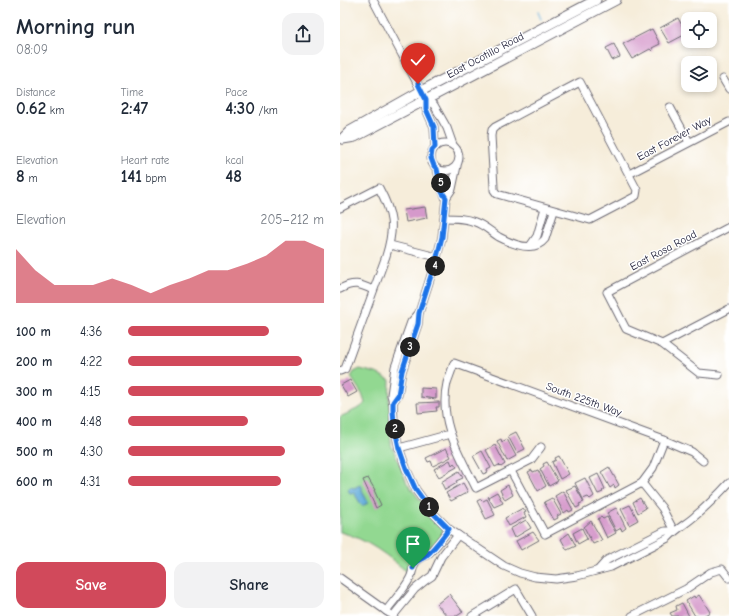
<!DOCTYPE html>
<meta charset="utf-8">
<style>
body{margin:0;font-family:"Comic Neue",sans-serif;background:#f2f2f3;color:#1f2937;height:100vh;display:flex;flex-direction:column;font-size:15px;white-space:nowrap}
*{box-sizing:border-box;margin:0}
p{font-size:13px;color:#747a83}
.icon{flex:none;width:22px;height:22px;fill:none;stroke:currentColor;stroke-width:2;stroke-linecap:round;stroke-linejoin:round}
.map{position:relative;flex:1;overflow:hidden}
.panel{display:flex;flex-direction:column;background:#fff;width:340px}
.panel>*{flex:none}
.tools{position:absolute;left:341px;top:12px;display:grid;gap:8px}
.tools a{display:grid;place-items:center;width:36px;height:36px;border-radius:8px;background:#fff;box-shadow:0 2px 6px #0003;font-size:20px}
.pin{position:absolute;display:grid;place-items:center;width:34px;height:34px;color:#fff;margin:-41px -17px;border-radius:50% 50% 50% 0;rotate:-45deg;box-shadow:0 0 4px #0007}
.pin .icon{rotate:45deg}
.km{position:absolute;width:20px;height:20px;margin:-10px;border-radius:50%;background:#222;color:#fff;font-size:11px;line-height:20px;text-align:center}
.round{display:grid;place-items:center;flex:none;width:42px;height:42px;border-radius:12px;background:#f2f2f3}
.head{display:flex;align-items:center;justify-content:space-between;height:68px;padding:0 16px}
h1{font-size:22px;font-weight:800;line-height:30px}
.stats{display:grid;grid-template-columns:repeat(3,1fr);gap:6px;height:68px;padding:4px 16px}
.stats div{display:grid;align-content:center}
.stats b{font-size:17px;font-weight:800}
.stats small{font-size:11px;font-weight:400}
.stats p{font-size:11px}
.chart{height:112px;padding:8px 16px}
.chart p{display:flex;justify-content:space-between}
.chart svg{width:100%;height:72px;margin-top:4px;fill:#d1495b;opacity:.7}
.action{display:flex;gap:8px;margin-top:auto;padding:8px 16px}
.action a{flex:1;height:46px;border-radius:12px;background:#d1495b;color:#fff;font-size:16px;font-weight:800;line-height:46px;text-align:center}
.action a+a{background:#f2f2f3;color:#1f2937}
ul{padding:0 16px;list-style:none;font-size:13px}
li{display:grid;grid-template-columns:64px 48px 1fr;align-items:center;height:30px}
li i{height:10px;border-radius:5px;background:#d1495b}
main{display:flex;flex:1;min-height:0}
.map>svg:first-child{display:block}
.green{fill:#92d891;stroke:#5a7d66}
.water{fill:#60acd9;stroke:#41678a}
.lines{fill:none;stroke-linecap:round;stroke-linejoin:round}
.stream{stroke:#60acd9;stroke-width:1.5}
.building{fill:#d599cb}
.minor-casing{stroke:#6c6973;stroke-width:9}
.secondary-casing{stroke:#6c6973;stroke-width:11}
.minor{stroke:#fff;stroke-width:7}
.secondary{stroke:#fff;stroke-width:9}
.route-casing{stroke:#fff;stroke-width:8}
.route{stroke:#1a73e8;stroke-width:5}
.labels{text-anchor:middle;stroke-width:3;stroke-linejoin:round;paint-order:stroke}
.street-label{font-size:11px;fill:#22223b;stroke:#fff}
</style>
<main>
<section class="panel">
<div class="head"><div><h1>Morning run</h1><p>08:09</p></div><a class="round"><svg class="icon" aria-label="share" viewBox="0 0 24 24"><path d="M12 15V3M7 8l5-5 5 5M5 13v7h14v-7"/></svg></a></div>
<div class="stats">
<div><p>Distance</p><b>0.62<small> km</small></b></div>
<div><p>Time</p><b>2:47</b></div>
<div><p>Pace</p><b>4:30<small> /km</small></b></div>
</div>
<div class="stats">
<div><p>Elevation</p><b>8<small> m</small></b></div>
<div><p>Heart rate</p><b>141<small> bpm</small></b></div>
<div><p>kcal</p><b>48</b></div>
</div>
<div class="chart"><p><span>Elevation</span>205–212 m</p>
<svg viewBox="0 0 160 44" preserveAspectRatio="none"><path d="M0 44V11L10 24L20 33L30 33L40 33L50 29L60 33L70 38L80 33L90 29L100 24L110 24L120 20L130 15L140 6L150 6L160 11V44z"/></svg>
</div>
<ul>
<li><b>100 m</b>4:36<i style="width:72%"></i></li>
<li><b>200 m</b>4:22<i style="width:89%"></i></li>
<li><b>300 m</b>4:15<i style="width:100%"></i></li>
<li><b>400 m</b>4:48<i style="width:61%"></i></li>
<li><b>500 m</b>4:30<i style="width:80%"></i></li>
<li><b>600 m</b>4:31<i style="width:78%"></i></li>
</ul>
<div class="action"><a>Save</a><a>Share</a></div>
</section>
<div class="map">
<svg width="389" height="616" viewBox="0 0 389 616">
<rect width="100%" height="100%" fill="#fff"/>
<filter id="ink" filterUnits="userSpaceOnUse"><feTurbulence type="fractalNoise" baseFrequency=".025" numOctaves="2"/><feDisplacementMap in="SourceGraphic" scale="8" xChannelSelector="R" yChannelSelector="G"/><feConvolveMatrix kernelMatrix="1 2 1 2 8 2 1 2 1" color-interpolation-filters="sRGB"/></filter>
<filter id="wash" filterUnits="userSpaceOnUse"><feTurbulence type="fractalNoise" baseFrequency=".012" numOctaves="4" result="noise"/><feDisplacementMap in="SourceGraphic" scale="16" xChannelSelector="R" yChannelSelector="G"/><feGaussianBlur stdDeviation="0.9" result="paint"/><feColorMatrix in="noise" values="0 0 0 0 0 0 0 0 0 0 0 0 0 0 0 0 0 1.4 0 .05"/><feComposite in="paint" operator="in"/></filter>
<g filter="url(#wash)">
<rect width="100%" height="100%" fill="#f6edda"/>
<!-- green -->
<path class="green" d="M20,369L36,373L50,380L49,403L51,444L67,483L86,508L104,527L101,536L92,546L79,556L69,574C49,556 27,539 0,532V417L21,407L25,403L22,394L11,377L14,372Z"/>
<!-- water -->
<path class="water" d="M20,485L28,503L22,506L14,493H10L8,490L10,487L14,488Z"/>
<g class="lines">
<!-- stream -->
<path class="stream" d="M198,12L201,19"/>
</g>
<g id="blocks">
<!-- building -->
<g class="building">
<path d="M338,18L345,31L346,30L348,33L329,43L320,28Z"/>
<path d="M312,29L320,44L312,48L313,50L312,51L310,49L292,59L283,44Z"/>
<path d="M274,44L280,57L272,60L266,48Z"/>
<path d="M85,207L87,218L66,222L64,210Z"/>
<path d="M10,380L17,392L8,397L1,385Z"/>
<path d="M81,388L96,389V399L81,397Z"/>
<path d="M99,402V407H96L97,411L78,413L77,403Z"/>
<path d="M176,432L185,449L177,453L168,436Z"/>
<path d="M161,439L162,442L167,439L176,456L167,461L157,441Z"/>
<path d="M155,445L165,464L161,467L159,465L155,467L146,450Z"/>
<path d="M106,448L111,457L93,466L91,461L88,462L86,458Z"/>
<path d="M142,451L151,468L147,470L148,472L143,474L133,456Z"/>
<path d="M219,456L229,474L220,479L212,462L216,460L215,458Z"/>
<path d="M110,460L112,465L114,463L117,467L99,477L94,469Z"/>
<path d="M207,462L218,481L209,486L200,469L204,466L203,464Z"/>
<path d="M269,467L279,485L275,488L274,485L270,488L261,472Z"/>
<path d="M192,470L193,472L198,470L206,486L198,491L188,472Z"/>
<path d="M119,471L123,478L116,481L117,483L105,490L101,482Z"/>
<path d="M258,474L265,489L262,491L263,492L258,494L250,478Z"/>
<path d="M28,478L35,490H34L41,505L36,508L23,480Z"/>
<path d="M245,478L254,496L250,499L248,497L243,499L235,483Z"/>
<path d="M123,483L128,492L111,501L106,493Z"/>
<path d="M168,485L173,495L165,500L160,490Z"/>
<path d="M235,486L244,502L239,504L240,506L236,508L226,490Z"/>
<path d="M223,491L233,510L229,512L228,510L224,513L215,496Z"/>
<path d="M157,492L163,503L154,507L148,497Z"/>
<path d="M212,498L221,514L217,516L218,518L214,520L204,502Z"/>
<path d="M300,498L306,508L298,513L293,502Z"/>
<path d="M141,499L143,501L147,499L155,515L146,519L137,501Z"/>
<path d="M290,505L298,520L289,525L281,509Z"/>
<path d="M183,508L186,512L184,513L186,517L169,526L165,518Z"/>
<path d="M276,508L286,528L282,531L281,528L276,531L267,513Z"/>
<path d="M261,517L263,519L267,517L276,533L267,538L258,519Z"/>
<path d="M186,520L191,528L174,538L170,529Z"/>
<path d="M251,521L262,540L253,544L244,527Z"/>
<path d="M242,528L247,539L238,544L233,533Z"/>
<path d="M193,532L199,540L181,550L176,541Z"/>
<path d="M229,533L236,546L227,550L221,539Z"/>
<path d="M109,594L123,612L117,616H107L97,604Z"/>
<path d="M359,595L370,612L363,616H355L346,601L354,596L355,598Z"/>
<path d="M342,603L349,616H332L330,613L337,610L336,606Z"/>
</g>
</g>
</g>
<g filter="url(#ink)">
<use href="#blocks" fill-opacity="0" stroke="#6c6973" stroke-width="1"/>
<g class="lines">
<!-- minor casing -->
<g class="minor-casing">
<g id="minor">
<path d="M33,0L86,100V109L94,127L95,147"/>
<path d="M383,79L389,89"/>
<path d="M240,82L297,190L296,196L250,220L157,194L154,190V187L151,136L152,130L155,127Z"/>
<path d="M86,100L94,105L107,128L113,145"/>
<path d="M330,107L349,142"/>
<circle cx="105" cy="157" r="14"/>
<path d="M97,169L103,192L106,198"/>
<path d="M289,174L389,122"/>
<path d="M0,208L39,188C53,214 55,227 46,256L5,369L0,371"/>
<path d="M104,218C115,218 125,218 135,222C144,225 151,232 159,237C172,244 194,253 205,239L214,211"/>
<path d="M50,245L97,257"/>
<path d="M190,246L197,236L205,208"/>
<path d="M0,289C14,281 20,284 33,290"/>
<path d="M79,313L71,322L55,367L51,395L53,402L54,424L59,448L66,468L76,490L92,512L109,529L164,566L180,573L195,577L216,579L237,576L271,567L328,538C336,529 346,524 355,516C367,506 378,495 389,483"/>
<path d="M322,344L389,309"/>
<path d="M379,375L359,373L322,344L286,329L267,292L389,227"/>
<path d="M53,402L58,395L62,371L78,324L79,313L97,257L102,237L106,198L112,189L117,166"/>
<path d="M201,447L191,460L136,488C120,455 98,422 107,383C109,377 112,370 114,363L324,440L352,452L363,461"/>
<path d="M59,448L110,434"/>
<path d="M171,471L205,534L302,483L313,468L324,440"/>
<path d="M302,483L322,508L334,531"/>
<path d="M258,570L267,560L325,531H334"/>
<path d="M0,578L49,613"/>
<path d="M46,611C54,600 64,590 70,578C73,573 72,568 75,563C78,558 85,557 89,553C97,546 103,537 109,529"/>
<path d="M53,616L75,589L86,580L92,576L101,557L118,535"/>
<path d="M132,616L176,589L192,616"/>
<path d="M292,616L346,589L371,572L382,569L389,578"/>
</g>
</g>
<!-- secondary casing -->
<g class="secondary-casing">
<g id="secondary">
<path d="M2,139L10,131L81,91L256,0"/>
<path d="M3,139L15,137L276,0"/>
</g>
</g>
<!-- minor -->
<use href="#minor" class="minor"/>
<!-- secondary -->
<use href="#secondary" class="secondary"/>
</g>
</g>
<g class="lines" filter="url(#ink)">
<!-- route casing -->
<g class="route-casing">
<path id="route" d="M73,568C75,559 80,561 86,556C95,548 102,538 109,529L92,512L76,490L66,468L59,448L54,424L53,410V402L58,395L62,371L78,324L79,313L97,257L102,237L106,198L102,192L97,169L94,166L91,158L92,150L95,147L94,127L86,109V100L78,84"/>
</g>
<!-- route -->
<use href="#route" class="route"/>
</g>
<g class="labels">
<!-- street labels -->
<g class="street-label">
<text transform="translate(145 55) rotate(-28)" y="4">East Ocotillo Road</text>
<text transform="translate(334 138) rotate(-28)" y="4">East Forever Way</text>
<text transform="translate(323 250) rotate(-28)" y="4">East Rosa Road</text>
<text transform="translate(244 399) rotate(20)" y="4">South 225th Way</text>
</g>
</g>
</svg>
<div class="tools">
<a><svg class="icon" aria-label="locate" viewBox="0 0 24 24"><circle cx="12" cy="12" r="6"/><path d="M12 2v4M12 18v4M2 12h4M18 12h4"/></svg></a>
<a><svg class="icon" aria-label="layers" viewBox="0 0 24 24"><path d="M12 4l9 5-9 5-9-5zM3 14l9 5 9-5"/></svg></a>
</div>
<div class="pin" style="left:73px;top:568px;background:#1e9e55"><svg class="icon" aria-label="arrive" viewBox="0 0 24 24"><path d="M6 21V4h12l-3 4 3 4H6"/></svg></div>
<div class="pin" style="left:78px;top:84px;background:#d93025"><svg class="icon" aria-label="check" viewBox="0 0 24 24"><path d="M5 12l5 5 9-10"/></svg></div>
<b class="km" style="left:89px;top:507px">1</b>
<b class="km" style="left:55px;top:429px">2</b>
<b class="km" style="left:70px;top:347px">3</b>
<b class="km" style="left:95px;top:266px">4</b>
<b class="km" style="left:101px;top:183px">5</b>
</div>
</main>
